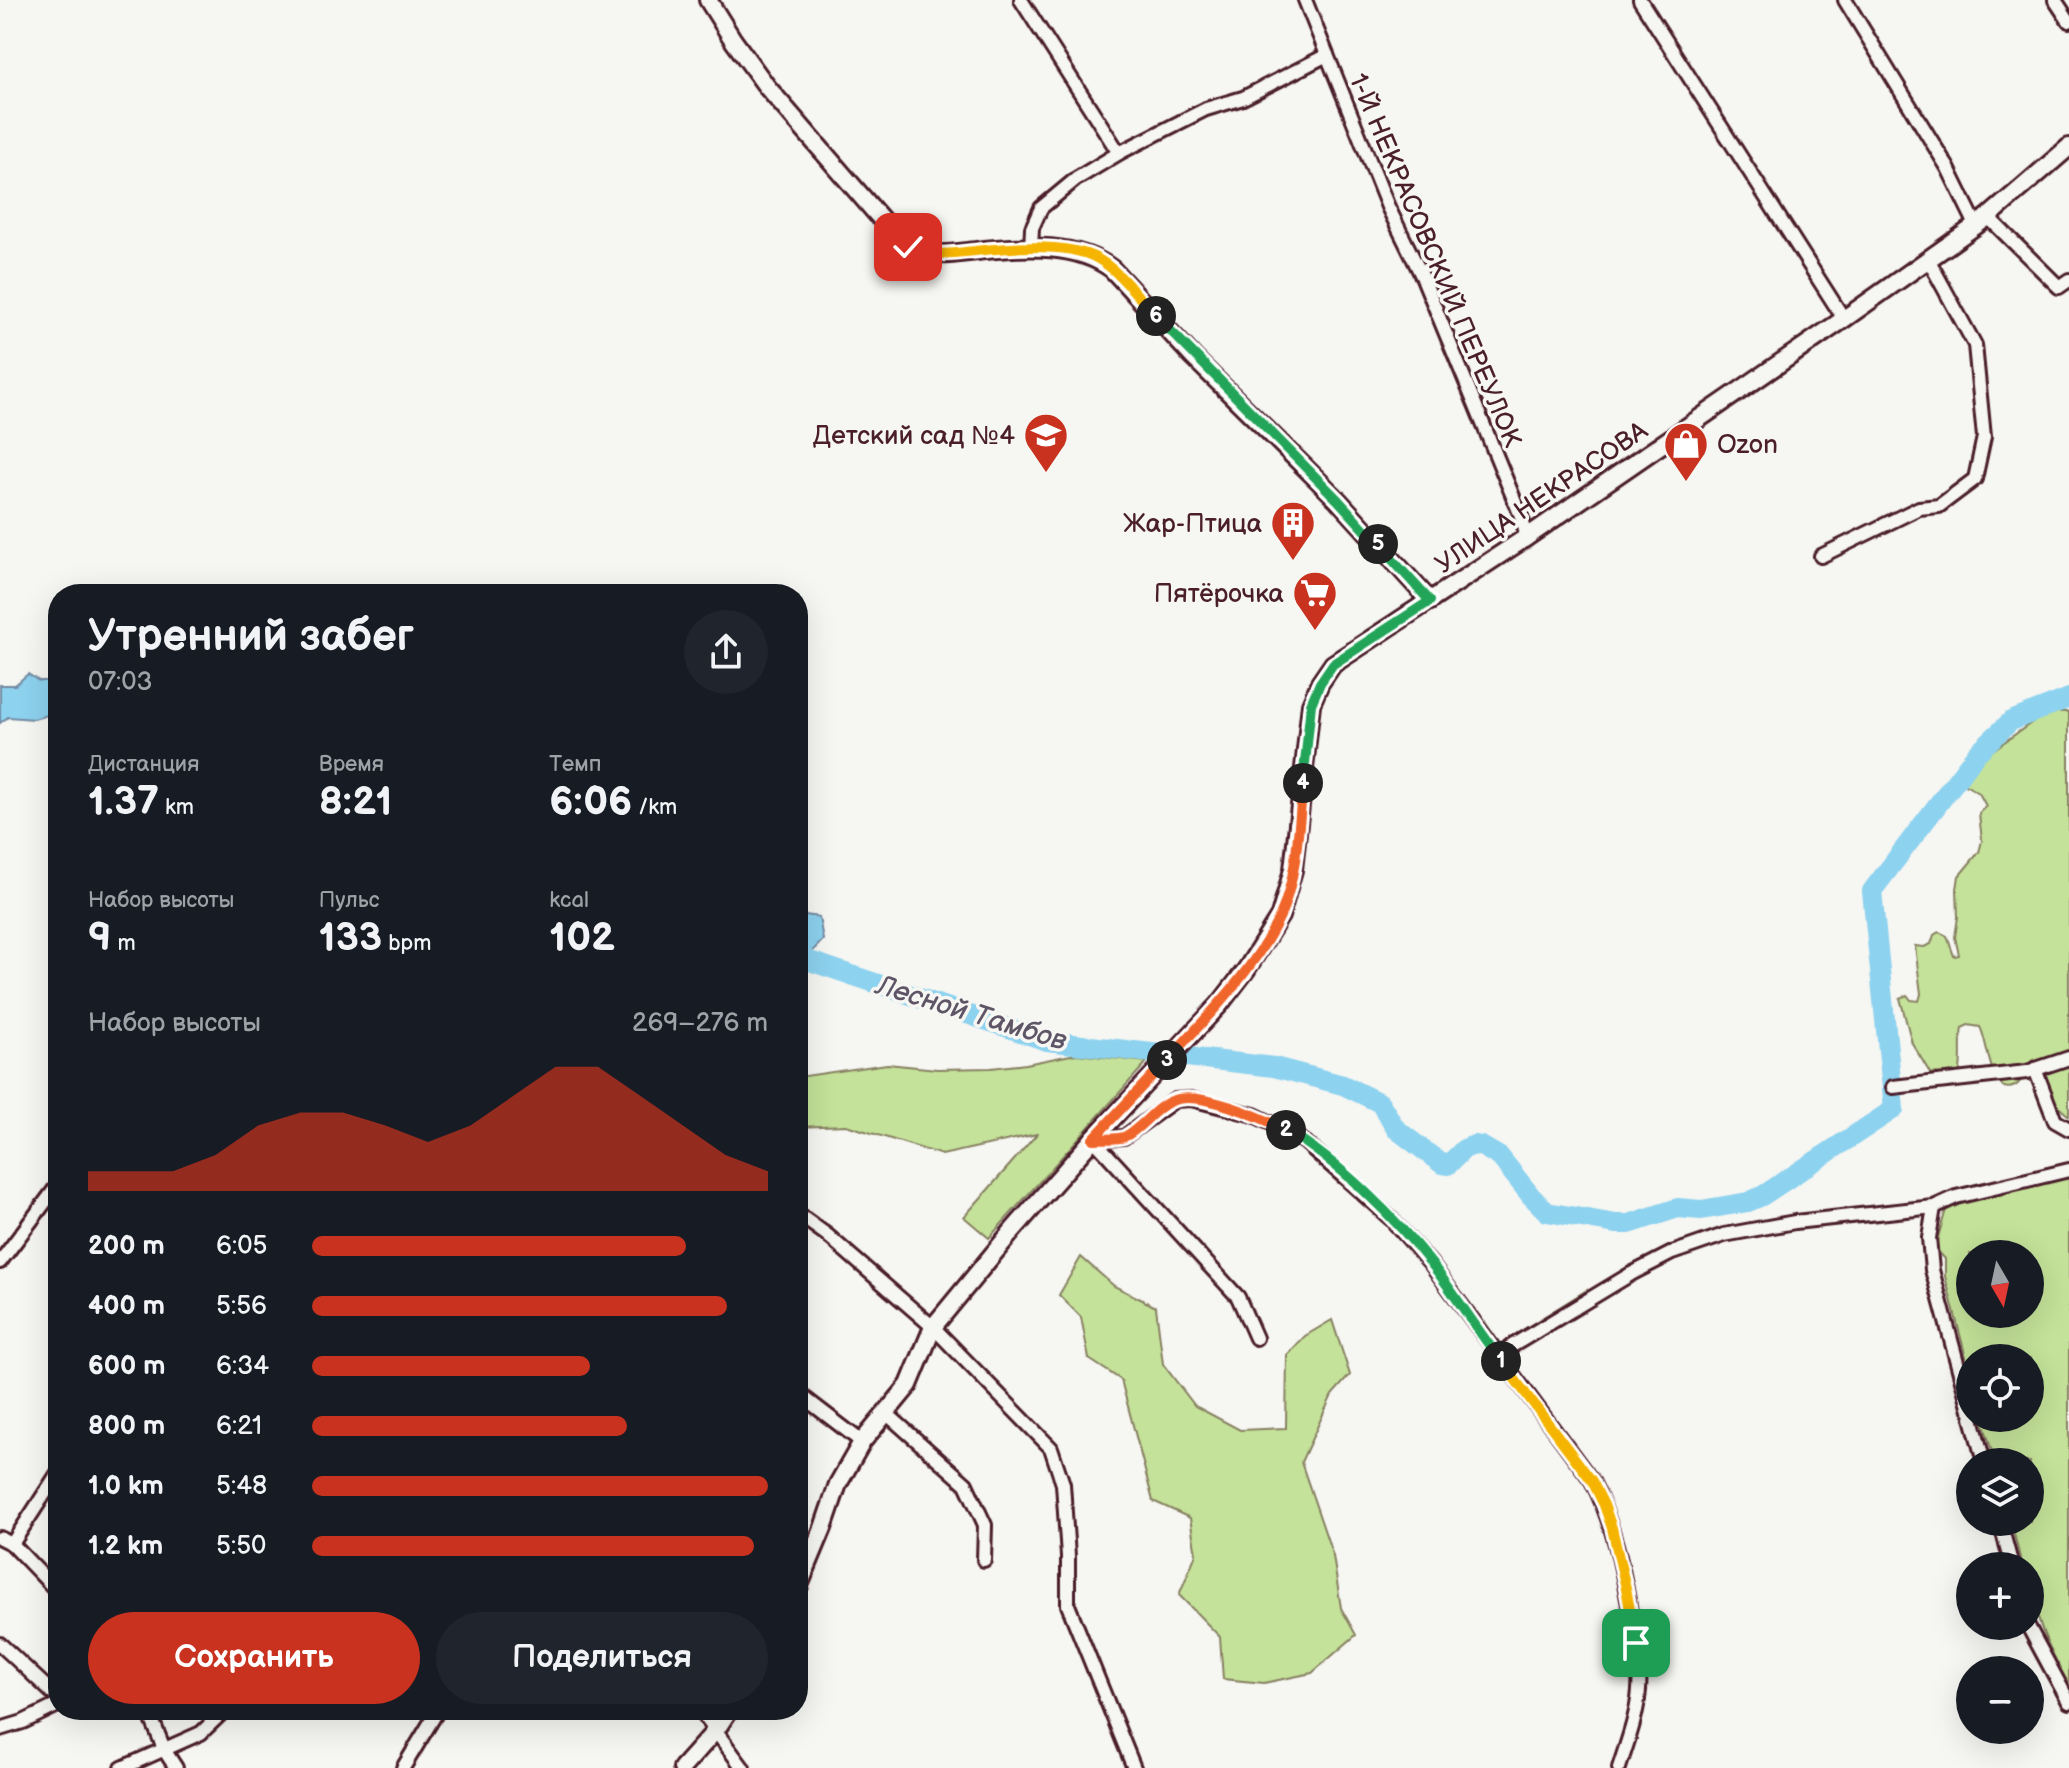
<!DOCTYPE html>
<html lang="ru">
<meta charset="utf-8">
<style>
body{margin:0;font-family:"Balsamiq Sans",sans-serif;background:#20242c;color:#f1f3f6;height:100vh;display:flex;flex-direction:column;font-size:30px;white-space:nowrap}
*{box-sizing:border-box;margin:0}
p{font-size:26px;color:#9ea1a6}
.icon{flex:none;width:44px;height:44px;fill:none;stroke:currentColor;stroke-width:2;stroke-linecap:round;stroke-linejoin:round}
.map{position:relative;flex:1;overflow:hidden}
.side{position:absolute;left:48px;top:584px;width:760px;height:1136px;display:flex;flex-direction:column;background:#171b24;border-radius:32px;box-shadow:0 8px 32px #0002}
.side>*{flex:none}
.needle{width:52px;rotate:171deg}
.buttons{position:absolute;left:1956px;top:1240px;display:grid;gap:16px}
.buttons a{display:grid;place-items:center;width:88px;height:88px;border-radius:50%;background:#171b24;box-shadow:0 8px 32px #0002;font-size:40px}
.pin{position:absolute;display:grid;place-items:center;width:68px;height:68px;color:#fff;margin:-34px;border-radius:16px;box-shadow:0 4px 12px #0006}
.km{position:absolute;width:40px;height:40px;margin:-20px;border-radius:50%;background:#222;color:#fff;font-size:22px;line-height:40px;text-align:center}
.round{display:grid;place-items:center;flex:none;width:84px;height:84px;border-radius:42px;background:#20242c}
.overview{display:flex;align-items:center;justify-content:space-between;height:136px;padding:0 40px}
h1{font-size:44px;font-weight:700;line-height:60px}
.metrics{display:grid;grid-template-columns:repeat(3,1fr);gap:12px;height:136px;padding:8px 40px}
.metrics div{display:grid;align-content:center}
.metrics b{font-size:40px;font-weight:700}
.metrics small{font-size:22px;font-weight:400}
.metrics p{font-size:22px}
.chart{height:224px;padding:16px 40px}
.chart p{display:flex;justify-content:space-between}
.chart svg{width:100%;height:144px;margin-top:8px;fill:#c8321e;opacity:.7}
.button{display:flex;gap:16px;margin-top:auto;padding:16px 40px}
.button a{flex:1;height:92px;border-radius:48px;background:#c8321e;color:#fff;font-size:32px;font-weight:700;line-height:92px;text-align:center}
.button a+a{background:#20242c;color:#f1f3f6}
ul{padding:0 40px;list-style:none;font-size:26px}
li{display:grid;grid-template-columns:128px 96px 1fr;align-items:center;height:60px}
li i{height:20px;border-radius:10px;background:#c8321e}
.map>svg:first-child{display:block}
.green{fill:#c4e299;stroke:#878062;stroke-width:2;fill-rule:evenodd}
.water{fill:#8dd2ef;stroke:#728aa1;stroke-width:2}
.lines{fill:none;stroke-linecap:round;stroke-linejoin:round}
.river{stroke:#8dd2ef;stroke-width:20}
.minor-casing{stroke:#4a1f2b;stroke-width:18}
.tertiary-casing{stroke:#4a1f2b;stroke-width:22}
.minor{stroke:#f6f6f2;stroke-width:12}
.tertiary{stroke:#f6f6f2;stroke-width:16}
.split-1-casing{stroke:#fff;stroke-width:16}
.split-2-casing{stroke:#fff;stroke-width:16}
.split-3-casing{stroke:#fff;stroke-width:16}
.split-4-casing{stroke:#fff;stroke-width:16}
.split-5-casing{stroke:#fff;stroke-width:16}
.split-6-casing{stroke:#fff;stroke-width:16}
.split-7-casing{stroke:#fff;stroke-width:16}
.split-1{stroke:#f5b400;stroke-width:10}
.split-2{stroke:#22a559;stroke-width:10}
.split-3{stroke:#f0652b;stroke-width:10}
.split-4{stroke:#f0652b;stroke-width:10}
.split-5{stroke:#22a559;stroke-width:10}
.split-6{stroke:#22a559;stroke-width:10}
.split-7{stroke:#f5b400;stroke-width:10}
.labels{text-anchor:middle;stroke-width:7;stroke-linejoin:round;paint-order:stroke}
.street-label{font-size:26px;fill:#4a1f2b;stroke:#f6f6f2}
.poi-label{font-size:26px;fill:#4a1f2b;stroke:#f6f6f2;text-anchor:end}
.water-label{font-size:28px;font-style:italic;fill:#5e5566;stroke:#f6f6f2}
</style>
<div class="map">
<svg width="2069" height="1768" viewBox="0 0 2069 1768">
<rect width="100%" height="100%" fill="#f6f6f2"/>
<filter id="ink" filterUnits="userSpaceOnUse"><feTurbulence type="fractalNoise" baseFrequency=".0125" numOctaves="2"/><feDisplacementMap in="SourceGraphic" scale="16" xChannelSelector="R" yChannelSelector="G"/><feConvolveMatrix kernelMatrix="1 2 1 2 8 2 1 2 1" color-interpolation-filters="sRGB"/></filter>
<g filter="url(#ink)">
<!-- green -->
<g class="green">
<path d="M2054,712H2069V1116L2048,1098L2034,1060C2028,1067 2023,1082 2015,1086C1990,1099 1988,1040 1980,1027L1968,1025L1962,1028C1959,1044 1963,1059 1959,1075L1930,1073L1912,1043L1900,998L1907,995L1911,1000L1919,1001L1921,994L1915,946L1924,947L1931,944L1934,935L1939,932L1947,936L1954,956L1959,955L1955,937L1958,917L1957,889L1959,876L1979,852L1982,841L1979,813L1986,806L1979,793L1953,778L2037,719Z"/>
<path d="M1076,1054L1147,1062L989,1238L964,1217L1037,1134L942,1155L846,1125L798,1127V1077L887,1064L937,1069L991,1068L1026,1064Z"/>
<path d="M2069,1176V1686C2048,1646 2030,1612 2030,1566H2022L2011,1522H2030V1462H1995L1982,1418H2030V1358H1970V1373L1945,1276V1259L1935,1248L1947,1206L2027,1184ZM1970,1254H2030V1314H1970Z"/>
<path d="M1081,1257L1114,1286L1156,1307L1163,1364L1195,1406L1240,1430L1286,1428L1287,1355L1305,1336L1332,1320L1350,1375L1332,1395L1301,1462L1333,1556L1341,1608L1356,1635L1312,1673L1264,1683L1223,1679L1220,1637L1179,1595L1196,1554L1190,1518L1153,1501L1121,1380L1089,1359L1081,1317L1059,1295Z"/>
<path d="M1587,1290L1590,1295L1503,1347H1498L1481,1324L1485,1322L1500,1344Z"/>
</g>
<!-- water -->
<g class="water">
<path d="M28,674L39,681H58V712L34,719L8,717L0,723V685H15Z"/>
<path d="M798,914L819,917L823,940L805,959L798,961Z"/>
</g>
<g class="lines">
<!-- river -->
<path class="river" d="M798,957L1047,1041L1274,1067L1343,1085L1380,1103L1396,1129L1442,1164L1448,1165L1464,1149L1474,1145L1481,1146L1500,1157L1531,1196L1547,1212L1616,1224H1629L1678,1208L1701,1210L1748,1202L1762,1196L1894,1109L1872,891L1977,753L2011,721L2069,698"/>
<!-- minor casing -->
<g class="minor-casing">
<g id="minor">
<path d="M1021,0L1119,153"/>
<path d="M1305,0L1388,207L1423,278L1521,516L1527,537"/>
<path d="M1640,0L1844,319"/>
<path d="M1845,0L1948,168L1976,225"/>
<path d="M2055,0L2069,21"/>
<path d="M1988,217L2059,287L2069,280"/>
<path d="M1031,248L1032,228L1041,208L1076,179L1119,153L1206,109L1243,98L1327,55"/>
<path d="M1821,556L1919,508L1939,506L1975,479L1984,437L1975,345L1928,259"/>
<path d="M2035,1069L2055,1121L2069,1129"/>
<path d="M1893,1087L2027,1072L2069,1058"/>
<path d="M1093,1139L1124,1137L1175,1100L1191,1099L1254,1115L1288,1131L1306,1143L1391,1219L1431,1264L1592,1481C1614,1524 1623,1570 1631,1617C1635,1641 1641,1666 1639,1690C1637,1717 1627,1743 1619,1768"/>
<path d="M1093,1139L1238,1297L1256,1338"/>
<path d="M1934,1207L1929,1238L1932,1270L1970,1410"/>
<path d="M798,1214L827,1235L933,1327L1051,1448L1063,1484L1068,1556V1605L1134,1768"/>
<path d="M0,1262L58,1185"/>
<path d="M1497,1355L1631,1274L1672,1253L1724,1235L1795,1222L1934,1207L1956,1197L2069,1170"/>
<path d="M798,1393L862,1442"/>
<path d="M886,1413L966,1484L985,1525L984,1560"/>
<path d="M1972,1418L1984,1462"/>
<path d="M2000,1522L2012,1566"/>
<path d="M0,1538L12,1544L58,1592"/>
<path d="M12,1544L58,1473"/>
<path d="M2028,1626L2069,1702"/>
<path d="M0,1644L58,1698"/>
<path d="M148,1710L165,1751L176,1768"/>
<path d="M700,1710L743,1768"/>
<path d="M0,1729L23,1722L58,1705"/>
<path d="M122,1768L201,1733L225,1710"/>
<path d="M403,1768L438,1710"/>
</g>
</g>
<!-- tertiary casing -->
<g class="tertiary-casing">
<g id="tertiary">
<path d="M708,0L733,40L767,87L901,242C927,261 955,253 985,250C1027,246 1077,243 1112,269L1194,358L1338,500L1430,601"/>
<path d="M798,1588L823,1528L838,1484L862,1442L909,1385L933,1327L1013,1230L1093,1139L1219,1005L1246,970L1280,916L1293,870L1311,704L1320,683L1333,664L1527,537L1844,319L1988,217L2069,147"/>
<path d="M682,1768L716,1730L729,1710"/>
</g>
</g>
<!-- minor -->
<use href="#minor" class="minor"/>
<!-- tertiary -->
<use href="#tertiary" class="tertiary"/>
</g>
</g>
<g class="lines" filter="url(#ink)">
<!-- split-1 casing -->
<g class="split-1-casing">
<path id="split-1" d="M1501,1361L1592,1481L1604,1505L1612,1528L1626,1588L1636,1643"/>
</g>
<!-- split-2 casing -->
<g class="split-2-casing">
<path id="split-2" d="M1286,1130C1339,1162 1396,1218 1434,1267C1457,1298 1478,1331 1501,1361"/>
</g>
<!-- split-3 casing -->
<g class="split-3-casing">
<path id="split-3" d="M1167,1060L1093,1139C1102,1138 1116,1140 1124,1137C1142,1129 1154,1107 1174,1100C1201,1091 1261,1117 1286,1130"/>
</g>
<!-- split-4 casing -->
<g class="split-4-casing">
<path id="split-4" d="M1167,1060C1207,1018 1255,969 1280,916C1298,875 1298,827 1303,783"/>
</g>
<!-- split-5 casing -->
<g class="split-5-casing">
<path id="split-5" d="M1303,783L1311,704L1320,683L1333,664L1430,601L1378,544"/>
</g>
<!-- split-6 casing -->
<g class="split-6-casing">
<path id="split-6" d="M1156,316L1338,500L1378,544"/>
</g>
<!-- split-7 casing -->
<g class="split-7-casing">
<path id="split-7" d="M908,247C930,258 952,253 975,251C1009,247 1069,242 1098,259C1121,272 1138,298 1156,316"/>
</g>
<!-- split-1 -->
<use href="#split-1" class="split-1"/>
<!-- split-2 -->
<use href="#split-2" class="split-2"/>
<!-- split-3 -->
<use href="#split-3" class="split-3"/>
<!-- split-4 -->
<use href="#split-4" class="split-4"/>
<!-- split-5 -->
<use href="#split-5" class="split-5"/>
<!-- split-6 -->
<use href="#split-6" class="split-6"/>
<!-- split-7 -->
<use href="#split-7" class="split-7"/>
</g>
<!-- icons -->
<defs>
<g id="school-pin" transform="scale(2.3)"><path d="M0 17L-7.5 6A9.5 9.5 0 1 1 7.5 6Z" fill="#c8321e" stroke="#f6f6f2"/><path d="M0-5L7-2L0 1L-7-2ZM-4 1L0 2.5L4 1V4Q0 6-4 4Z" fill="#fff"/></g>
<g id="shop-pin" transform="scale(2.3)"><path d="M0 17L-7.5 6A9.5 9.5 0 1 1 7.5 6Z" fill="#c8321e" stroke="#f6f6f2"/><path d="M-5-2.5h2.3a2.7 3.5 0 0 1 5.4 0H5L5.5 6h-11ZM-1.5-2.5h3a1.5 2.3 0 0 0-3 0Z" fill="#fff"/></g>
<g id="building-pin" transform="scale(2.3)"><path d="M0 17L-7.5 6A9.5 9.5 0 1 1 7.5 6Z" fill="#c8321e" stroke="#f6f6f2"/><path d="M-4-6H4V6H1V3H-1V6H-4ZM-2.5-4.3h1.7v1.8h-1.7ZM.8-4.3h1.7v1.8H.8ZM-2.5-1h1.7V.8h-1.7ZM.8-1h1.7V.8H.8Z" fill="#fff"/></g>
<g id="supermarket-pin" transform="scale(2.3)"><path d="M0 17L-7.5 6A9.5 9.5 0 1 1 7.5 6Z" fill="#c8321e" stroke="#f6f6f2"/><path d="M-6-5.5h2.5l.6 2H6L4.5 2H-2.5L-4.4-4H-6ZM-1.5 3.2a1.3 1.3 0 1 0 .1 0ZM3 3.2a1.3 1.3 0 1 0 .1 0Z" fill="#fff"/></g>
</defs>
<g fill-rule="evenodd">
<use href="#school-pin" x="1046" y="435"/>
<use href="#shop-pin" x="1686" y="444"/>
<use href="#building-pin" x="1293" y="523"/>
<use href="#supermarket-pin" x="1315" y="593"/>
</g>
<g class="labels">
<!-- street labels -->
<g class="street-label">
<text transform="translate(1436 260) rotate(67)" y="9">1-Й НЕКРАСОВСКИЙ ПЕРЕУЛОК</text>
<text transform="translate(1541 497) rotate(-34)" y="9">УЛИЦА НЕКРАСОВА</text>
</g>
<!-- poi labels -->
<g class="poi-label">
<text x="1015" y="444">Детский сад №4</text>
<text x="1717" y="453" text-anchor="start">Ozon</text>
<text x="1262" y="532">Жар-Птица</text>
<text x="1284" y="602">Пятёрочка</text>
</g>
<!-- water labels -->
<g class="water-label">
<text transform="translate(972 1012) rotate(17)" y="10">Лесной Тамбов</text>
</g>
</g>
</svg>
<div class="buttons">
<a><svg class="needle" viewBox="-14 -14 28 28"><path d="M0-13l5 13h-10z" fill="#e53935"/><path d="M0 13l5-13h-10z" fill="#9ea1a6"/></svg></a>
<a><svg class="icon" aria-label="locate" viewBox="0 0 24 24"><circle cx="12" cy="12" r="6"/><path d="M12 2v4M12 18v4M2 12h4M18 12h4"/></svg></a>
<a><svg class="icon" aria-label="layers" viewBox="0 0 24 24"><path d="M12 4l9 5-9 5-9-5zM3 14l9 5 9-5"/></svg></a>
<a>+</a>
<a>−</a>
</div>
<div class="pin" style="left:1636px;top:1643px;background:#1e9e55"><svg class="icon" aria-label="arrive" viewBox="0 0 24 24"><path d="M6 21V4h12l-3 4 3 4H6"/></svg></div>
<div class="pin" style="left:908px;top:247px;background:#d93025"><svg class="icon" aria-label="check" viewBox="0 0 24 24"><path d="M5 12l5 5 9-10"/></svg></div>
<b class="km" style="left:1501px;top:1361px">1</b>
<b class="km" style="left:1286px;top:1130px">2</b>
<b class="km" style="left:1167px;top:1060px">3</b>
<b class="km" style="left:1303px;top:783px">4</b>
<b class="km" style="left:1378px;top:544px">5</b>
<b class="km" style="left:1156px;top:316px">6</b>
<section class="side">
<div class="overview"><div><h1>Утренний забег</h1><p>07:03</p></div><a class="round"><svg class="icon" aria-label="share" viewBox="0 0 24 24"><path d="M12 15V3M7 8l5-5 5 5M5 13v7h14v-7"/></svg></a></div>
<div class="metrics">
<div><p>Дистанция</p><b>1.37<small> km</small></b></div>
<div><p>Время</p><b>8:21</b></div>
<div><p>Темп</p><b>6:06<small> /km</small></b></div>
</div>
<div class="metrics">
<div><p>Набор высоты</p><b>9<small> m</small></b></div>
<div><p>Пульс</p><b>133<small> bpm</small></b></div>
<div><p>kcal</p><b>102</b></div>
</div>
<div class="chart"><p><span>Набор высоты</span>269–276 m</p>
<svg viewBox="0 0 160 44" preserveAspectRatio="none"><path d="M0 44V38L10 38L20 38L30 33L40 24L50 20L60 20L70 24L80 29L90 24L100 15L110 6L120 6L130 15L140 24L150 33L160 38V44z"/></svg>
</div>
<ul>
<li><b>200 m</b>6:05<i style="width:82%"></i></li>
<li><b>400 m</b>5:56<i style="width:91%"></i></li>
<li><b>600 m</b>6:34<i style="width:61%"></i></li>
<li><b>800 m</b>6:21<i style="width:69%"></i></li>
<li><b>1.0 km</b>5:48<i style="width:100%"></i></li>
<li><b>1.2 km</b>5:50<i style="width:97%"></i></li>
</ul>
<div class="button"><a>Сохранить</a><a>Поделиться</a></div>
</section>
</div>
